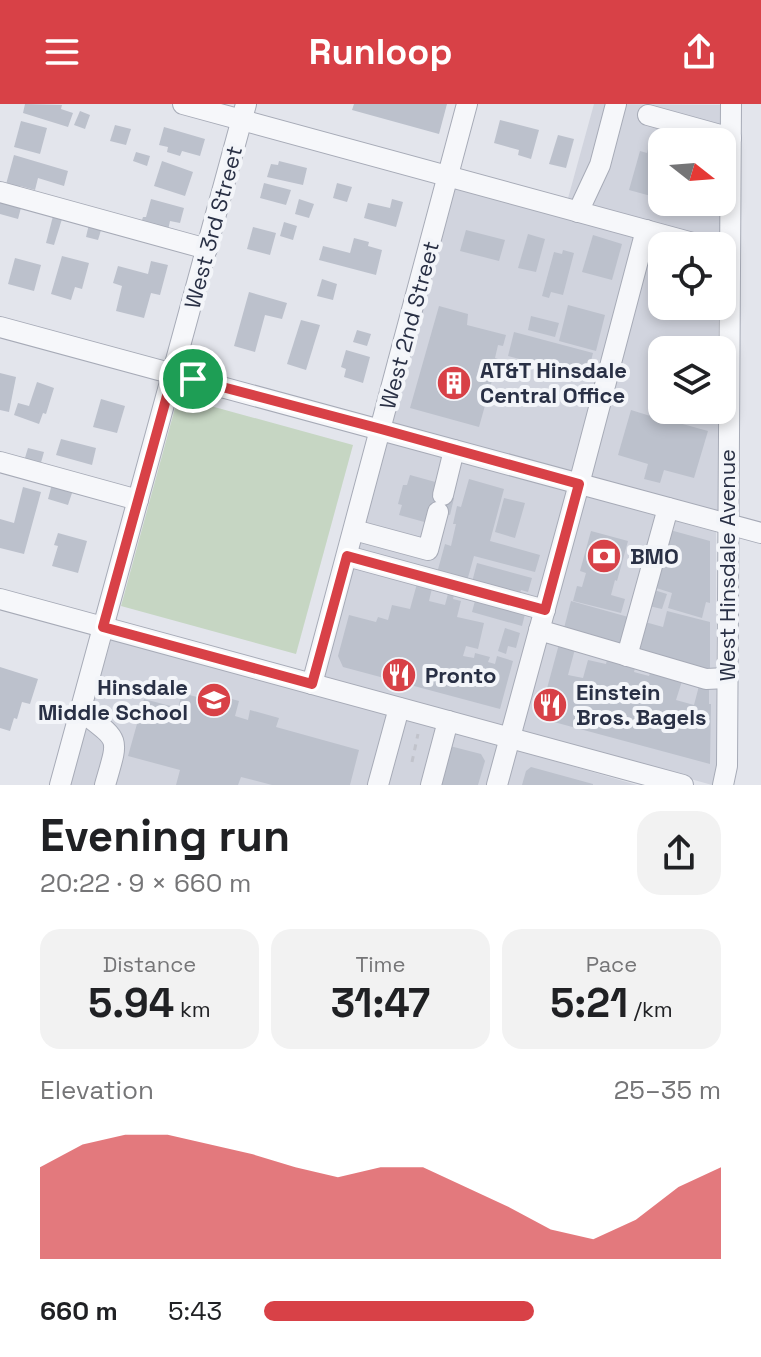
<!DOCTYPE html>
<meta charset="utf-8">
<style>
body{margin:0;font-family:"Space Grotesk",sans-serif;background:#f2f2f2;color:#202124;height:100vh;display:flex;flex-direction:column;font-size:30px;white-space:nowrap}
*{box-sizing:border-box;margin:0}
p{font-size:26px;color:#757577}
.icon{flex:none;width:44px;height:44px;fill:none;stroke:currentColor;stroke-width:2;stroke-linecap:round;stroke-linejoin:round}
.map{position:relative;height:681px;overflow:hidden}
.drawer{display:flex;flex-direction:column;background:#fff;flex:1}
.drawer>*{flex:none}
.needle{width:52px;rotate:107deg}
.tools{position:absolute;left:648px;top:24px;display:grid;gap:16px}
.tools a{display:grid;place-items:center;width:88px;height:88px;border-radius:16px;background:#fff;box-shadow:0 4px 12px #0003;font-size:40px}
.pin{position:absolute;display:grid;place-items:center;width:68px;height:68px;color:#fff;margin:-34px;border:4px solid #fff;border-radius:50%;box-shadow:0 2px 8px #0007}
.round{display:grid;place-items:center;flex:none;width:84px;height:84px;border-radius:24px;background:#f2f2f2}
.headline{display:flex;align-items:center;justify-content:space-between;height:136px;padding:0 40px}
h1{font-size:44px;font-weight:700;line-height:60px}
.metrics{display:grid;grid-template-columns:repeat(3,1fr);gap:12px;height:136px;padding:8px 40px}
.metrics div{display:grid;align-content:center;border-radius:20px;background:#f2f2f2;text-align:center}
.metrics b{font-size:40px;font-weight:700}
.metrics small{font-size:22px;font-weight:400}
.metrics p{font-size:22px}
.chart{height:224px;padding:16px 40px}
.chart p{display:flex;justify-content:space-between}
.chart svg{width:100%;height:144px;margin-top:8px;fill:#d84147;opacity:.7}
ul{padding:0 40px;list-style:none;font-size:26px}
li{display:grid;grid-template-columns:128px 96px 1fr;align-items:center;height:60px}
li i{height:20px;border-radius:10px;background:#d84147}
header{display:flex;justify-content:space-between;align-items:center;height:104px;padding:0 40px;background:#d84147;color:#fff;font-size:36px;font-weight:700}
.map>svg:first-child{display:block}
.built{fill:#d1d4de}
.green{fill:#c6d6c3}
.building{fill:#bcc1cc}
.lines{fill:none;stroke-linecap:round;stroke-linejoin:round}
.minor-casing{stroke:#a7abb7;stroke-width:22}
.path{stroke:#c1c3cb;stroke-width:3;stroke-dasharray:6 6;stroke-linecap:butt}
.minor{stroke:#f6f7fa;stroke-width:20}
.route-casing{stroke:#fff;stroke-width:16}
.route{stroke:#d84147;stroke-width:10}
.labels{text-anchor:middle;stroke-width:8;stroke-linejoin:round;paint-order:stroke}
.street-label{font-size:22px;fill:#293045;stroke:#f3f5f9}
.poi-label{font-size:22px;font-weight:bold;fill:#293045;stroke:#f3f5f9;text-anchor:start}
</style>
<header><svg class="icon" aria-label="menu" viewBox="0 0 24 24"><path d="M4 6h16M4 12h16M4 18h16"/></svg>Runloop<svg class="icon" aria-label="share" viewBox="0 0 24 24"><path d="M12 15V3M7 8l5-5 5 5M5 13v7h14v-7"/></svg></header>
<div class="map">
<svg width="761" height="681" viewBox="0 0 761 681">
<rect width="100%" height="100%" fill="#e3e5ec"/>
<!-- built -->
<g class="built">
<path d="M594,0L723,1L722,38H662V98H721L720,141L567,98Z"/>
<path d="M450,80L638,133L573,370L386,318Z"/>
<path d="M651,137L669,142H662V202H718V246H662V306H719V409L589,373Z"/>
<path d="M380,334L571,386L506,625L315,573Z"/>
<path d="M586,392L716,428L717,681H712L519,627Z"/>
<path d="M111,536L501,641L490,681H69Z"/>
<path d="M517,646L637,681H507Z"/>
</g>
<!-- green -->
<path class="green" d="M178,293L353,341L296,550L121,502Z"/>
<!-- building -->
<g class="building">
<path d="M25,0L62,1L61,5L73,9L68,23L23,9Z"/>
<path d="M354,0H447L439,30L352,6Z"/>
<path d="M80,7L90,11L85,25L74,21Z"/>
<path d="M500,16L539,26L531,55L518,51L519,46L494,39Z"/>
<path d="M21,17L47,24L40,50L14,43Z"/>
<path d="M115,21L131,25L126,41L110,37Z"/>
<path d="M164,23L205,35L200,52L182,47L180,52L167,48L168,43L159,41Z"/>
<path d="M558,31L574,35L566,64L549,60Z"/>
<path d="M651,33L662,36V95L629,86L640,47L647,49Z"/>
<path d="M136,48L150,52L147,62L133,57Z"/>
<path d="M14,51L68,67L64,82L38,74L35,86L20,82L18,88L5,84Z"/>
<path d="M162,57L193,68L185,92L154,82Z"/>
<path d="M279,57L307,64L303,81L267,73L271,60L278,61Z"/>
<path d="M264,79L291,86L286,101L260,94Z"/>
<path d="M337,79L352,83L347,98L333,94Z"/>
<path d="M0,94L22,100L18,115L0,110Z"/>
<path d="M151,95L184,104L180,119L170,117L168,126L141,119L143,113H146Z"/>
<path d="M299,95L314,100L309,114L295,110Z"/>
<path d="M392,95L403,98L396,123L364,114L368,99L390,104Z"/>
<path d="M53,112L62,115L54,141L46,139Z"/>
<path d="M284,118L297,122L293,136L280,132Z"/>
<path d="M89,120L102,123L98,136L86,133Z"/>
<path d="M253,123L276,129L270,151L247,145Z"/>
<path d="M466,126L505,136L499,157L460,147Z"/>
<path d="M528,130L545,135L536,168L518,164Z"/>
<path d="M593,131L622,140L612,176L582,168Z"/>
<path d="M354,134L369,138L368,142L382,146L376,171L319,156L323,142L350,149Z"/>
<path d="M563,146L574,149L563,191L551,188L549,194L542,192L554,148L562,150Z"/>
<path d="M62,152L89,159L82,185L75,183L71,196L51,190Z"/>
<path d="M15,154L41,161L34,187L8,180Z"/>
<path d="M151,157L168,161L160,191L151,189L144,214L116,207L122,182L113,179L118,162L148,170Z"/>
<path d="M661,171H662V202L653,199Z"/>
<path d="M322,175L337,180L333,196L317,192Z"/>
<path d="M249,188L287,199L282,215L265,211L255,248L234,242Z"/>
<path d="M568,201L605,211L596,247L559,237Z"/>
<path d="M439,202L468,210L467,221L506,231L503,242L498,241L495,254L498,255L479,323L410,304Z"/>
<path d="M666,202H697L695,211Z"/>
<path d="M531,212L559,219L555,233L528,226Z"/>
<path d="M301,216L320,221L306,266L287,260Z"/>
<path d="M357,226L371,230L367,242L353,238Z"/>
<path d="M514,228L593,249L587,273L508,252Z"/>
<path d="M346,246L370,253L363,279L344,273L346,265L341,263Z"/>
<path d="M0,269L16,273L9,308L0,306Z"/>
<path d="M37,278L54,284L46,310L43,309L39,320L14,311L18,299L29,302Z"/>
<path d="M101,295L125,302L117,329L93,323Z"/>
<path d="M631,306L660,315L663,306H682L679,319L708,327L694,374L664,366L660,379L644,375L648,360L618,351Z"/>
<path d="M61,335L96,344L92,361L56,351Z"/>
<path d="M28,344L44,348L40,362L24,357Z"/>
<path d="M410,371L439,379L436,389L454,394L450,411L431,406L428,419L399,411L402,401L398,400L403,381H407Z"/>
<path d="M469,375L504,385L490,437L540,451L535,468L474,452L467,477L437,469L445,440L451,442L456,420H453L457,402L461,403Z"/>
<path d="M52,380L73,386L68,401L48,395Z"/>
<path d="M23,383L41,388L24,450L0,444V415L14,419Z"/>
<path d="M504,394L525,399L515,434L495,428Z"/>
<path d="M670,426L710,437V499L706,498L702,514L668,504L672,489L653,483Z"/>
<path d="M591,427L628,437L617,477L615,476L611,491L625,495L621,509L573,497L577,482L582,483L586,469L580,467Z"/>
<path d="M58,429L87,437L78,469L52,462L58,442L54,441Z"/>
<path d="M477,459L532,474L528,488L521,486L518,495L471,482Z"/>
<path d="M418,476L433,480L429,497L445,501L449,486L455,487L453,495L461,497L457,513L484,519L478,545L466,542L463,552L474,554L475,549L490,553L488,558L495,560L497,552L513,557L500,605L343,563L338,552L349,511L376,518L378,513L388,516L392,501L410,505Z"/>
<path d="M654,486L667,490L662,505L649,502Z"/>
<path d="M476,493L526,506L522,522L472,508Z"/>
<path d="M571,497L632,514L624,544L563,528Z"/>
<path d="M667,507L710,518V567L637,547L645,518L663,523Z"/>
<path d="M505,524L520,529L516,544L508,542L506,550L498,547Z"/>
<path d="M559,540L575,545L568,571L583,574L588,556L606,560L608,552L636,560L634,568L649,572L650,569L682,577L676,596L694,601L700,578L709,580V600H711L710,660L539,614Z"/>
<path d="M0,563L38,575L30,600L22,598L17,615L14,614L10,627L0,624Z"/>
<path d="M182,589L208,596L210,589L239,597L235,612L248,616L250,606L279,614L276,623L359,646L350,681H272L241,673L238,681H176L180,666L128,652L144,595L178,604Z"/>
<path d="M446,641L481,650L485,657L478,681H434Z"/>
<path d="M531,663L593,680V681H522L526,667Z"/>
</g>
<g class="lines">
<!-- minor casing -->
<g class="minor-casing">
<g id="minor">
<path d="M183,0L704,142"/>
<path d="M648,11L731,34"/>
<path d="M0,88L207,145"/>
<path d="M578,108L600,61L616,0"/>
<path d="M0,223L761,429"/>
<path d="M0,358L138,396"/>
<path d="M443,391L454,346"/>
<path d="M354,426L428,446L438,408"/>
<path d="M347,452L545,506"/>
<path d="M0,495L683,681"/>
<path d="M539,526L706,575L727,574"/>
<path d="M627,552L668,404"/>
<path d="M312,580L467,0"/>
<path d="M81,607C121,638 119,632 105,681"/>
<path d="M60,681L246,0"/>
<path d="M378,681L399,604"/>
<path d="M431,681L448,617"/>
<path d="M497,681L579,380L646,126"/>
<path d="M723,681L727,662L731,0"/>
</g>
</g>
<!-- path -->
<path class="path" d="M412,658L418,630"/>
<!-- minor -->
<use href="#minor" class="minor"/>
</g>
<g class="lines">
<!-- route casing -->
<g class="route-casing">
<path id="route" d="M173,270L381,325L579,380L545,506L347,452L312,580L103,523Z"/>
</g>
<!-- route -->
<use href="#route" class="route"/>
</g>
<!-- icons -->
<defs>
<g id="building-disc" transform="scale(1.8)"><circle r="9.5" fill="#d84147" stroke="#f3f5f9"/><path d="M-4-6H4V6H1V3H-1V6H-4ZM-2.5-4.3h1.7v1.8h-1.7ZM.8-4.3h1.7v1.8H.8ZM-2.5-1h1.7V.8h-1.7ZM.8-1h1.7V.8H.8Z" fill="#fff"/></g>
<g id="bank-disc" transform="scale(1.8)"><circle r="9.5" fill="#d84147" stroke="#f3f5f9"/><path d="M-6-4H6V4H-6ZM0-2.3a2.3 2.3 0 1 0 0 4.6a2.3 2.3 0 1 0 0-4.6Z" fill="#fff"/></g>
<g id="restaurant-disc" transform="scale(1.8)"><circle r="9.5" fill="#d84147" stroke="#f3f5f9"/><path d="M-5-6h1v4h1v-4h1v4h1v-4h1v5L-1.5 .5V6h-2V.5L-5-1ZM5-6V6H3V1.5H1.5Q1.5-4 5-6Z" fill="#fff"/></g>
<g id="school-disc" transform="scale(1.8)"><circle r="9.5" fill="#d84147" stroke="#f3f5f9"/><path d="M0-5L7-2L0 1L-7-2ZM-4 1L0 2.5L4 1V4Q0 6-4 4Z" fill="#fff"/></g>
</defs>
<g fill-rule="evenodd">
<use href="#building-disc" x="454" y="279"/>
<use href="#bank-disc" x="604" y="452"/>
<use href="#restaurant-disc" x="399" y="571"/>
<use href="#school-disc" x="214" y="596"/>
<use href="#restaurant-disc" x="550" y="601"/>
</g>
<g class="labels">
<!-- street labels -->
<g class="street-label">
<text transform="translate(213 123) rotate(-75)" y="8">West 3rd Street</text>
<text transform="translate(409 221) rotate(-75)" y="8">West 2nd Street</text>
<text transform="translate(727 461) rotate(-90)" y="8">West Hinsdale Avenue</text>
</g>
<!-- poi labels -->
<g class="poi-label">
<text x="480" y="274">AT&amp;T Hinsdale<tspan x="480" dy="25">Central Office</tspan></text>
<text x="630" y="460">BMO</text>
<text x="425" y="579">Pronto</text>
<text x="188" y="591" text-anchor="end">Hinsdale<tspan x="188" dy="25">Middle School</tspan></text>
<text x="576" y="596">Einstein<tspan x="576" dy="25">Bros. Bagels</tspan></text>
</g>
</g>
</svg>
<div class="tools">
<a><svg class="needle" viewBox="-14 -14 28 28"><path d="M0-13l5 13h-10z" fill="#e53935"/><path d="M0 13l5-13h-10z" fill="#757577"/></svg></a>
<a><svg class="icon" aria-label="locate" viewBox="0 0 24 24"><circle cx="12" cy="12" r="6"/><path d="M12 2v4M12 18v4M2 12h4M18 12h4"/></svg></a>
<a><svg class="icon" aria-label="layers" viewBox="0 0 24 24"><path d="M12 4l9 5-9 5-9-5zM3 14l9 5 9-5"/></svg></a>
</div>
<div class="pin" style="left:193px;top:275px;background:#1e9e55"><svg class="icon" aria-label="arrive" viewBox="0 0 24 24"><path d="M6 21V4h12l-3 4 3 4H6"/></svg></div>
</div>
<section class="drawer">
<div class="headline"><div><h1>Evening run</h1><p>20:22 · 9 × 660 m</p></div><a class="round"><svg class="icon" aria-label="share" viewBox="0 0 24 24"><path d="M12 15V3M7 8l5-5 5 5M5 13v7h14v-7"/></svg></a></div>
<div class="metrics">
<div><p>Distance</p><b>5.94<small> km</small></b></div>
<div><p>Time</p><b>31:47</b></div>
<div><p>Pace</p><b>5:21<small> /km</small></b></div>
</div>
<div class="chart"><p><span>Elevation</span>25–35 m</p>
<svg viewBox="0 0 160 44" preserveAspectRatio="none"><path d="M0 44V16L10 9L20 6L30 6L40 9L50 12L60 16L70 19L80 16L90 16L100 22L110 28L120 35L130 38L140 32L150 22L160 16V44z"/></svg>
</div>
<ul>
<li><b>660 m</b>5:43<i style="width:59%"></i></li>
</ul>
</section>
